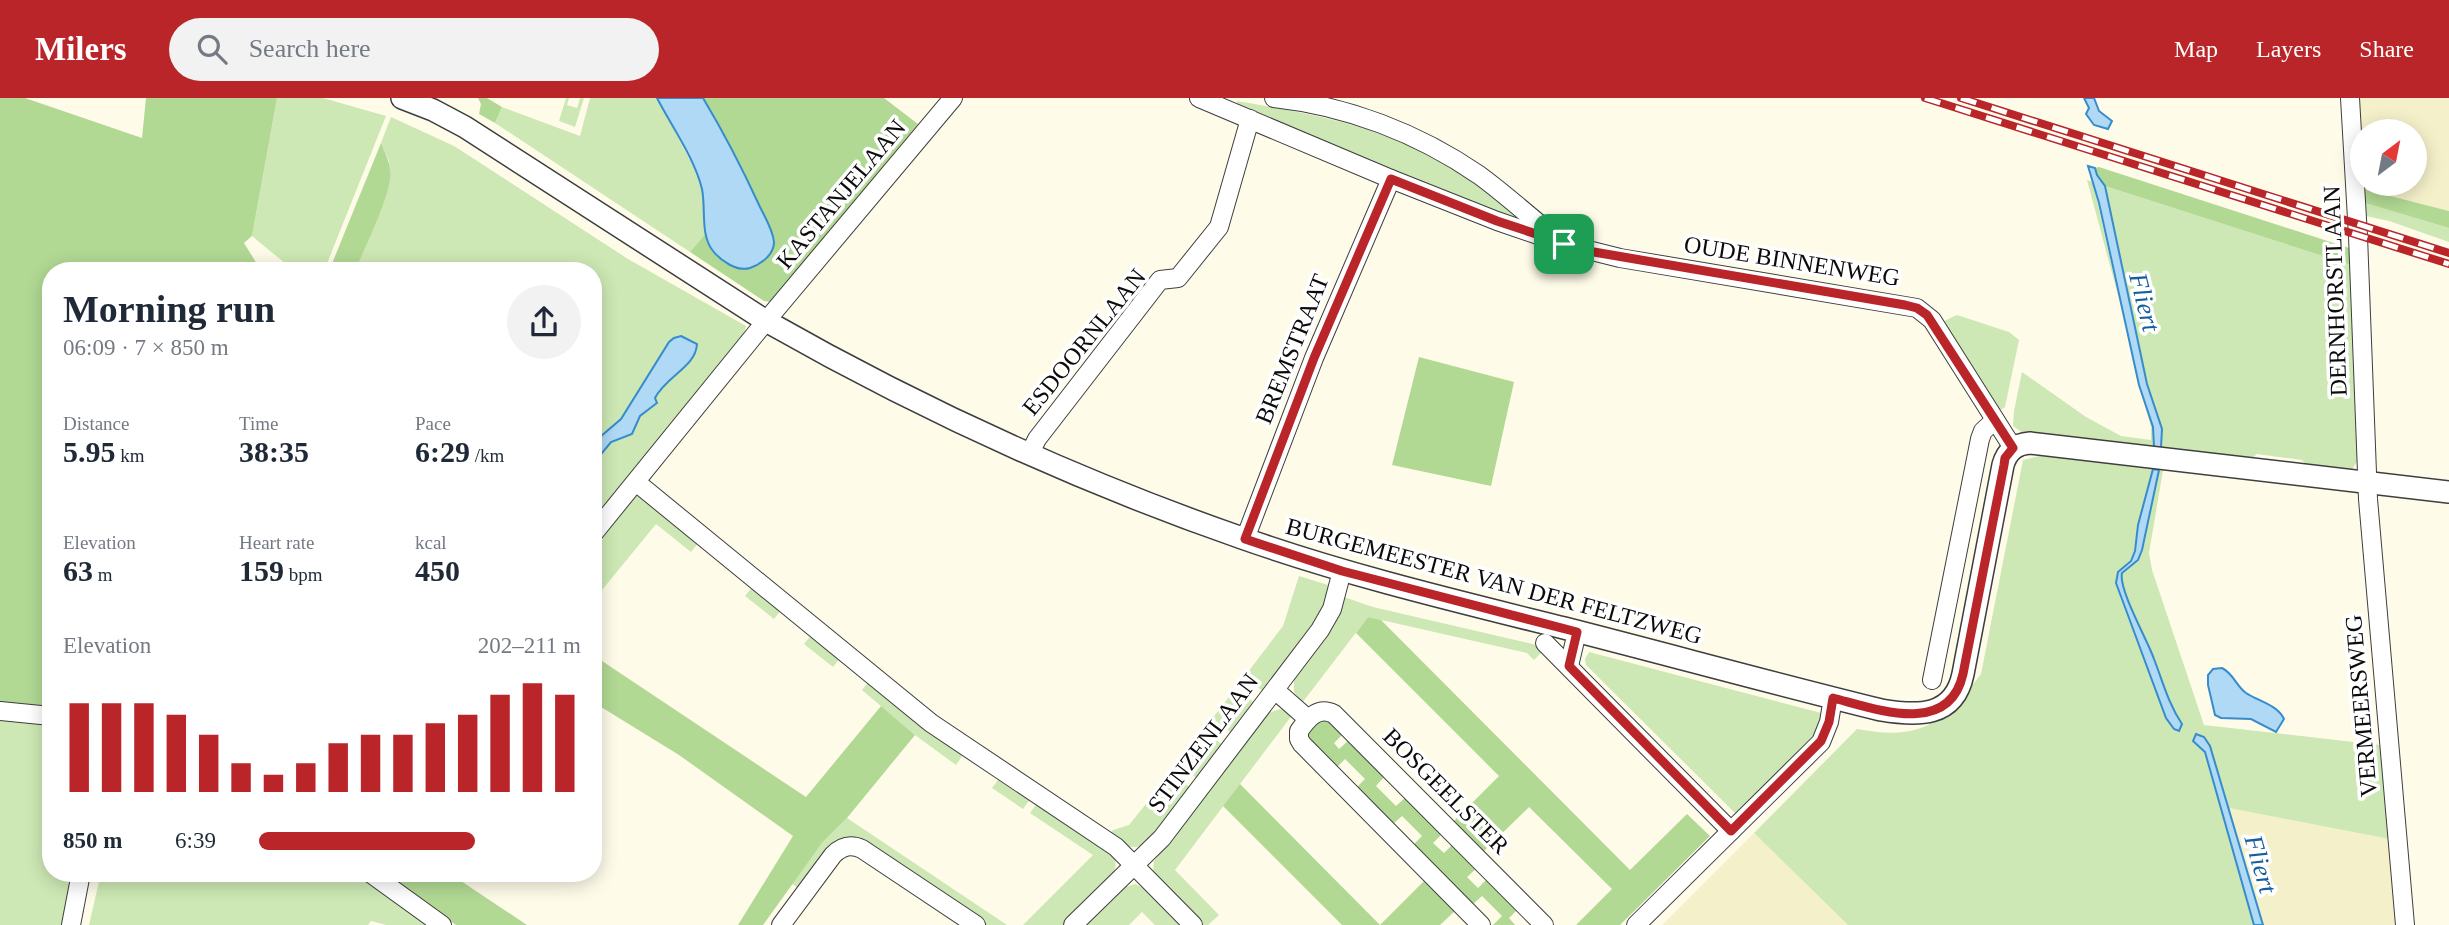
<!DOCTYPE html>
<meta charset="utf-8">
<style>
body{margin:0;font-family:Georgia,serif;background:#f2f2f3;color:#1f2937;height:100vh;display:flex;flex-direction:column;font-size:26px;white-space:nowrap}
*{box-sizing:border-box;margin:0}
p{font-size:23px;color:#747a83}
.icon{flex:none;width:38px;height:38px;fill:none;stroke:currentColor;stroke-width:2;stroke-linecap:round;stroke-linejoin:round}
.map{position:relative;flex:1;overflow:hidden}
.panel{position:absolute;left:42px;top:164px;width:560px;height:620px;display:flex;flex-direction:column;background:#fff;border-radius:28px;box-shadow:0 4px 18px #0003}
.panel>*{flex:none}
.needle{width:46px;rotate:32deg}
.fabs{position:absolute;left:2350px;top:21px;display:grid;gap:14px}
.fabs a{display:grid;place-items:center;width:77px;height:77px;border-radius:50%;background:#fff;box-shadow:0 4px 18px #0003;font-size:35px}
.pin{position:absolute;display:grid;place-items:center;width:60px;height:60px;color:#fff;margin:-30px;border-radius:14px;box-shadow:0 4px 10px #0006}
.round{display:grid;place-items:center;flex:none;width:74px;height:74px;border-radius:37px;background:#f2f2f3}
.overview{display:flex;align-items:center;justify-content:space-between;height:119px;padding:0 21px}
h1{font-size:38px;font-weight:700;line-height:52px}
.figures{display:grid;grid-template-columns:repeat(3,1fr);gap:10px;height:119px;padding:7px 21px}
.figures div{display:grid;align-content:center}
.figures b{font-size:30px;font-weight:700}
.figures small{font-size:19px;font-weight:400}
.figures p{font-size:19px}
.chart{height:196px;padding:14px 21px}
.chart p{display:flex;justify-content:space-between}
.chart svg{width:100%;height:126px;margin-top:7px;stroke:#b92528;stroke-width:6}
ul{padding:0 21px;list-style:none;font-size:23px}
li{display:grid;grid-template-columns:112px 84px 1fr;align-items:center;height:52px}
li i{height:18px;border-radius:9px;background:#b92528}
header{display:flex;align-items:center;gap:42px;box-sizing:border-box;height:98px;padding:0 35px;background:#b92528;color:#fff}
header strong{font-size:33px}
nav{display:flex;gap:38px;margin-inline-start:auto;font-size:24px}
.search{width:490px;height:63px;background:#f2f2f3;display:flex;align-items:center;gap:18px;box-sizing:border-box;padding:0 24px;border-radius:38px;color:#747a83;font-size:26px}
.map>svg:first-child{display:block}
.farmland{fill:#f4f1ca}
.green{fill:#cde8b4}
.forest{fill:#b1d994}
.water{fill:#afd9f5;stroke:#368ccc;stroke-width:2}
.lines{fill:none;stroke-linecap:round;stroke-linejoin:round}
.minor-casing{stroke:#3e3e3e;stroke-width:20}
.tertiary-casing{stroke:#3e3e3e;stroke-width:24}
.minor{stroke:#fff;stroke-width:18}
.tertiary{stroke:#fff;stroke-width:21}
.rail-casing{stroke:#b92528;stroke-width:8}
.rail{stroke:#fff;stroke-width:5;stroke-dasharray:16;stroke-linecap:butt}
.route-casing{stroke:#fff;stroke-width:14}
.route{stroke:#b92528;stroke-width:9}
.labels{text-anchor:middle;stroke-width:7;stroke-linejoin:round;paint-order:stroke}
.street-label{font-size:24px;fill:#0b0b0b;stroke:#fff}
.water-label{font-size:26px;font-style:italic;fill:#165d9b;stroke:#fff}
</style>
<header>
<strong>Milers</strong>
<div class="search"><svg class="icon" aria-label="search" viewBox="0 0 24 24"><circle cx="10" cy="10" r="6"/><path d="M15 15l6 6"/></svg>Search here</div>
<nav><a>Map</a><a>Layers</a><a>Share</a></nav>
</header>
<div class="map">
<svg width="2449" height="827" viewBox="0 0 2449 827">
<rect width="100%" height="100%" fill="#fffbe9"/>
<!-- farmland -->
<g class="farmland">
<path d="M2356,0H2449V113L2363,91V86H2415V33H2362V83Z"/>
<path d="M2229,710L2389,741L2398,827H2263Z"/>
<path d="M1754,735L1848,827H1662Z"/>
</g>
<!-- green -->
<g class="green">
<path d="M277,0H323L386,18L324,173H298L292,171L252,138Z"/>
<path d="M566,0H569L567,7L577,10L580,0H584L575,29L559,23Z"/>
<path d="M590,0H657L692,66L702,92L706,135L690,154L495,25L502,9L580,38Z"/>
<path d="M1237,3C1306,15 1375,27 1437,60C1469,77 1497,102 1524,123L1387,71L1237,7Z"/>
<path d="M391,19L454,48L628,161L746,228L744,236L593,423V366L611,344L632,336L640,318L657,306L655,300C668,274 688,276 697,246L681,239L674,240L621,321L593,345V173H355L390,80L389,63L381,45Z"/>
<path d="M2087,82L2093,84L2119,201Z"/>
<path d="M2105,88L2354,168L2360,359L2351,373L2307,368L2302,362L2257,356L2251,361L2161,349L2162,331L2147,286Z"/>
<path d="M2365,105L2449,130V144L2389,123L2361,117V115L2366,114Z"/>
<path d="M1957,217L2009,234L2019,242L2005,309L1998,314L1942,224Z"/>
<path d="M2022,274L2086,319L2121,338L2151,342V329L2139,287L2153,329L2154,349L2023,335L2013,328L2014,313Z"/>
<path d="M2043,357L2153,371L2138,427L2133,459L2118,474L2120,499L2166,620L2174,631L2182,628V626C2169,605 2163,584 2154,561C2148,543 2118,491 2122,475L2138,462L2141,457L2159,372H2163L2149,455L2152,472L2204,627L2380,647L2389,741L2229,710L2210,648L2196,636L2193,641L2205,654L2254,827H1848L1754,735L1857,631C1921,643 1943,626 1981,576L2023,362Z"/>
<path d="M635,397L653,405L699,444L691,454L656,426L593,503V448Z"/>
<path d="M1299,478L1328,487C1333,514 1281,571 1264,594L1244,579L1283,528Z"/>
<path d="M753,488L782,511L774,521L745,498Z"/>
<path d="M1344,499L1373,509L1537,547L1543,553L1534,562L1527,555L1368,519L1302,605L1294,594V579L1333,528Z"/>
<path d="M812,536L841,559L833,569L804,546Z"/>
<path d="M1589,554L1825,616L1821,635L1739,719L1586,567L1585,561Z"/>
<path d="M870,582L964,655L956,667L915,637L862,592Z"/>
<path d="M1235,591L1255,605L1232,635L1212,621Z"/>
<path d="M1280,611L1293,616L1175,772L1219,817L1208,827H1203L1156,781L1153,773L1154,763L1266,616Z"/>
<path d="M0,618L51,622V775H75L64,827H0Z"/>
<path d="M1203,633L1223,647L1197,680L1177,667Z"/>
<path d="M1170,676L1190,689C1179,704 1153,749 1135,749C1125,749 1117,741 1110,736L1113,732L1129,727Z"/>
<path d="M1000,679L1031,700L1023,711L992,690Z"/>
<path d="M1038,704L1113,756C1117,764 1116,771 1112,779L1063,827H1023L1093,757L1030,715Z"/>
<path d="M847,720L1007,827H985L859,743L800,791L792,786L822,745Z"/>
<path d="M101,775H361L432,827H386L371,823L368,827H89Z"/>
<path d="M1135,786L1148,792L1183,827H1155L1142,814L1129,827H1085L1122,790Z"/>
</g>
<!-- forest -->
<g class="forest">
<path d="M0,0H25L142,40L146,0H277L252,138L244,145L257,166L259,173H51V612L0,608Z"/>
<path d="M478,0H487L502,9L495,25L479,16L481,6Z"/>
<path d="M703,0H884L918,26L771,204L764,203L690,154L706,135C711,165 739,178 765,162L744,74Z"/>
<path d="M381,45C386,57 392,68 390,81C387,105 365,149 355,173H329Z"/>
<path d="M2099,69L2349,150L2353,149L2354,168L2105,88L2097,77L2095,70Z"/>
<path d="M2363,91L2449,113V130L2365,105Z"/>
<path d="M1419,259L1514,284L1491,388L1392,367Z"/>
<path d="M1368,519L1381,522L1630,772L1687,716L1710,738L1620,827H1576L1612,791L1529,709L1484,753L1454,723L1499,678L1356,535Z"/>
<path d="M593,557L806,699L881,608L915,637L847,720L822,745L763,827H738L793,738L679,657L593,604Z"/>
<path d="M1326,620L1343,636L1334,645L1339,651L1349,642L1385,678L1376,688L1396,708L1406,699L1442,736L1433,745L1444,755L1453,746L1477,770L1467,779L1478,790L1487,781L1518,811L1509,820L1515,827H1493L1502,818L1482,798L1472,807L1413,747L1422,738L1402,718L1392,727L1356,690L1365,681L1345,661L1336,670L1308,642L1307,633L1319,622Z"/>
<path d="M1240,686L1380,827L1425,782L1456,812L1440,827H1342L1223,708Z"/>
<path d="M384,775H449L527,827H456Z"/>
</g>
<!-- water -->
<g class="water">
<path d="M657,0H703C724,35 743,72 760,109C765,119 773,132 774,144C774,157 761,166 750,170C737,174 721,163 713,153C700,137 706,111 702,91C694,59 672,29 657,0Z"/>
<path d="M2084,0H2094L2099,13L2112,23L2108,31L2094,27L2086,16L2089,10Z"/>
<path d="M2088,68L2095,70L2097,77L2105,88L2147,286L2162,331L2161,349H2154L2153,329L2139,287L2099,105Z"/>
<path d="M681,238L697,246C696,269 666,278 655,300L657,305L640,318L632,336L611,344L593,366V345L621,321L669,244L674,240Z"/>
<path d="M2153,371L2159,372L2142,452L2138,462L2122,475C2118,491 2148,543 2154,561C2163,584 2168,605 2182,626L2179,633L2174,631L2166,620L2116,485L2118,474L2131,463L2135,453L2138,427Z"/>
<path d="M2222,570C2234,576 2236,588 2246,595C2258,603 2278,607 2284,621L2276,634L2251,621L2221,620L2215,617L2208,587V577L2213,571Z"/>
<path d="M2196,636L2204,639L2210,648L2263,827H2254L2205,654L2193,643Z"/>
</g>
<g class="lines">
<!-- minor casing -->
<g class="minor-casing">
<g id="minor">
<path d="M1199,0L1391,81L1497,123L1564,146L1620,160L1917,210L1932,222L2013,350"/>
<path d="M1274,0C1347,8 1418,35 1479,77C1505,96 1529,118 1554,138"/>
<path d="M2350,0L2358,138L2368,401L2405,827"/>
<path d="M1030,355L1037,341L1160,182L1178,180L1219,129L1250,21"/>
<path d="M636,384L931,625L1116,749L1193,827"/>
<path d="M593,436L766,223L953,0"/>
<path d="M1245,441L1314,260L1391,81"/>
<path d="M1545,545L1731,733"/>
<path d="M1569,568L1577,534"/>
<path d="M1932,582L1980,341L1983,333L1995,322"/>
<path d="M1275,592L1308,621"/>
<path d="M0,613L51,618"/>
<path d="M370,775L442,827"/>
<path d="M71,827L81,775"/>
<path d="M781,827L833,757C842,748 851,746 862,751L976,827"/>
<path d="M1073,827L1162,740L1320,532L1332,511L1342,473"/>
<path d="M1481,827L1302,646L1299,641V633C1308,620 1318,608 1334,616L1544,827"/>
<path d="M1636,827L1821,644L1829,624L1833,600"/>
</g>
</g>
<!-- tertiary casing -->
<g class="tertiary-casing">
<path id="tertiary" d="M402,0L433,12L465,29L766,223C917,309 1078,383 1242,440C1347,477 1456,503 1564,530C1670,557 1775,586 1881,612C1917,618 1954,620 1963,576L2003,367C2007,353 2016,346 2030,345L2449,394"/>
</g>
<!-- minor -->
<use href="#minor" class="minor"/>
<!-- tertiary -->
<use href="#tertiary" class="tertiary"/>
<!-- rail casing -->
<g class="rail-casing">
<g id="rail">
<path d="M1925,0L2449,166"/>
<path d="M1961,0L2449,155"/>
</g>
</g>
<!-- rail -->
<use href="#rail" class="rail"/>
</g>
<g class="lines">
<!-- route casing -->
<g class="route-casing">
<path id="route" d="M1391,81L1497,123L1588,153L1905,207L1917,210L1927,217L2013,350L2005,360L2004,367L1963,576C1949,639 1876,611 1833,600L1829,624L1821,643L1731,733L1569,568L1577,534L1342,473L1245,441L1314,260Z"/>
</g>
<!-- route -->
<use href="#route" class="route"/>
</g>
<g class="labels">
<!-- street labels -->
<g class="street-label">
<text transform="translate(841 96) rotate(-50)" y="8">KASTANJELAAN</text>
<text transform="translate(1792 163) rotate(9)" y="8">OUDE BINNENWEG</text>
<text transform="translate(2335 193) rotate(-92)" y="8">DERNHORSTLAAN</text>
<text transform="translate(1084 244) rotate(-51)" y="8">ESDOORNLAAN</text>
<text transform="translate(1292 251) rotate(-68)" y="8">BREMSTRAAT</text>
<text transform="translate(1494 483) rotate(15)" y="8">BURGEMEESTER VAN DER FELTZWEG</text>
<text transform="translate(2361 608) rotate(-95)" y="8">VERMEERSWEG</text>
<text transform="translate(1203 645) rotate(-53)" y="8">STINZENLAAN</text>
<text transform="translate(1446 693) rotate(45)" y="8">BOSGEELSTER</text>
</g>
<!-- water labels -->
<g class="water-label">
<text transform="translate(2145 204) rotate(76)" y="9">Fliert</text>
<text transform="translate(2261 766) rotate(74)" y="9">Fliert</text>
</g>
</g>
</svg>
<div class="fabs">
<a><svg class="needle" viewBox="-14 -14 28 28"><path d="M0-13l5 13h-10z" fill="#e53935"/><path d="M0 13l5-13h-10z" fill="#747a83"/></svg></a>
</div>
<div class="pin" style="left:1564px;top:146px;background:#1e9e55"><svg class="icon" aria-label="arrive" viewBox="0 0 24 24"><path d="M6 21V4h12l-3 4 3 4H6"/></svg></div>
<section class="panel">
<div class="overview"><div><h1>Morning run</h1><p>06:09 · 7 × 850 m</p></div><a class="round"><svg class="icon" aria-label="share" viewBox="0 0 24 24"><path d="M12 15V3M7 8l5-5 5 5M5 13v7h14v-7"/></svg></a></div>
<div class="figures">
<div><p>Distance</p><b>5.95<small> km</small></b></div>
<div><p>Time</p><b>38:35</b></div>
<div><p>Pace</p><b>6:29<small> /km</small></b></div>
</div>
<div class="figures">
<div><p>Elevation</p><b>63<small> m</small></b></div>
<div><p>Heart rate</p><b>159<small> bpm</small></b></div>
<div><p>kcal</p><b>450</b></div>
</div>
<div class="chart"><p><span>Elevation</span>202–211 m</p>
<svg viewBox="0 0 160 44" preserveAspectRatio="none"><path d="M5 44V13M15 44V13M25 44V13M35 44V17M45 44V24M55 44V34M65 44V38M75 44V34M85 44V27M95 44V24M105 44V24M115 44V20M125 44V17M135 44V10M145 44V6M155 44V10"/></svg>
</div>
<ul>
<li><b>850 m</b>6:39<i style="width:67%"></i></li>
</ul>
</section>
</div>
